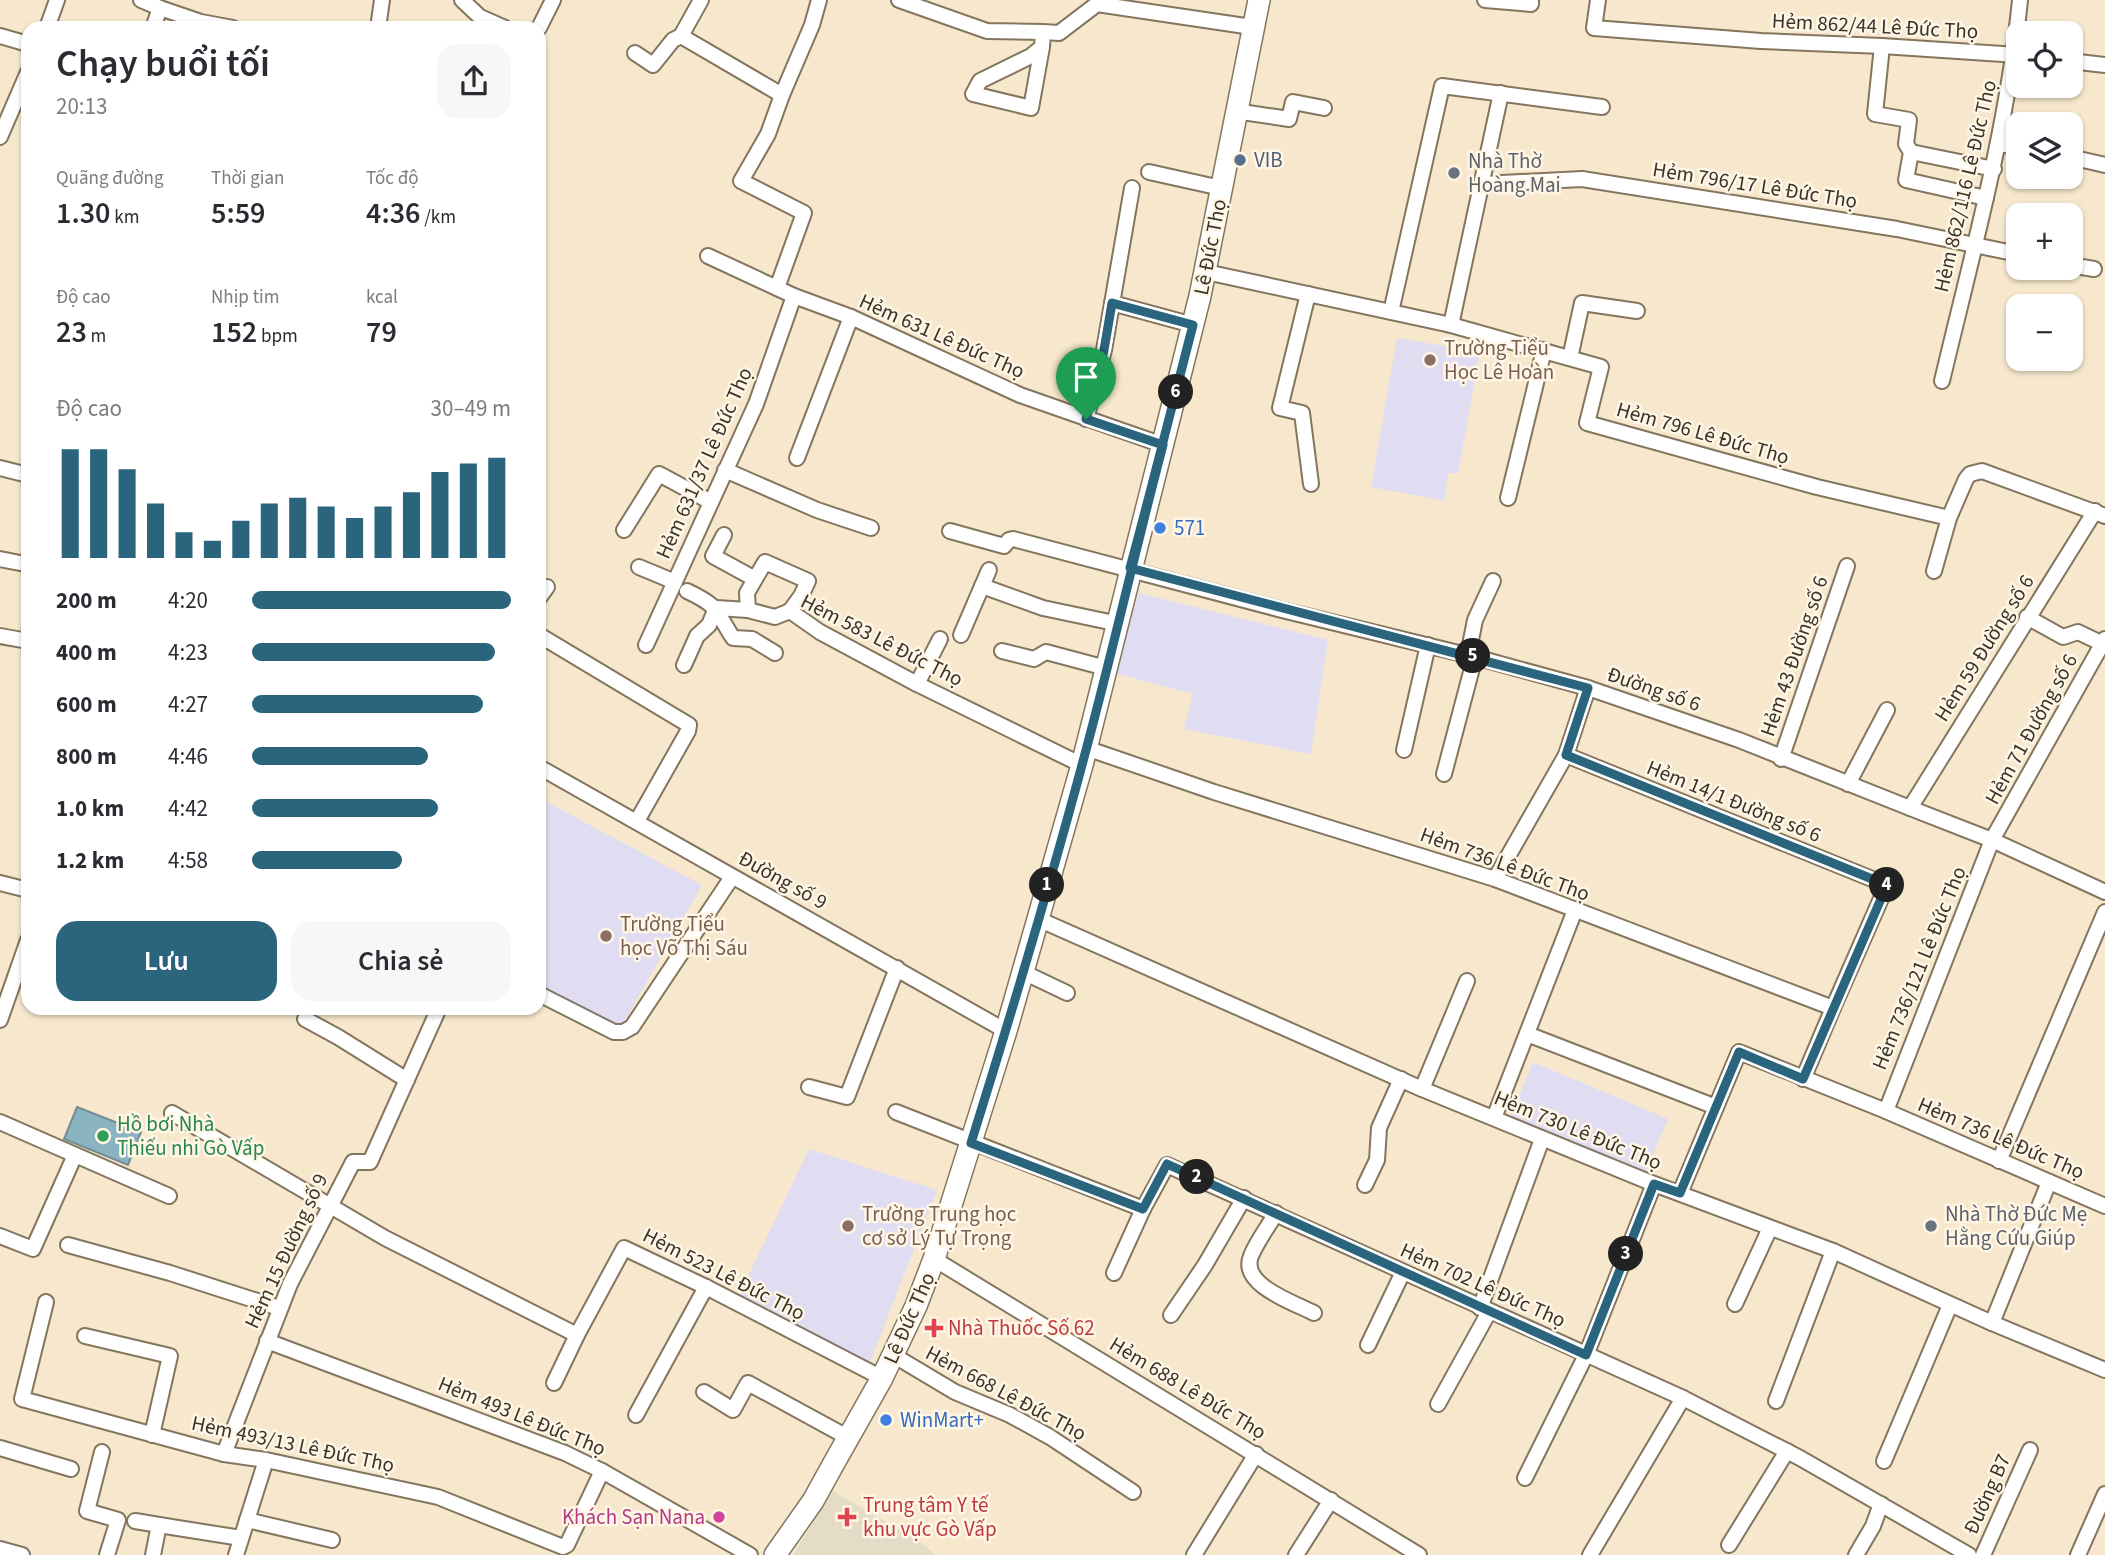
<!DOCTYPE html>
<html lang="vi">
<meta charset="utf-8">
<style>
body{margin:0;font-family:"Source Sans 3",sans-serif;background:#f7f7f7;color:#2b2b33;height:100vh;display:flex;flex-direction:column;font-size:26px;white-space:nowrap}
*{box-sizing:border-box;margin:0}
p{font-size:23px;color:#7c7c81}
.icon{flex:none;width:38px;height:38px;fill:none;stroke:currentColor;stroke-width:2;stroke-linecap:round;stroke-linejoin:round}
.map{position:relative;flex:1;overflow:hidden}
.details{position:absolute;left:21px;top:21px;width:525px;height:994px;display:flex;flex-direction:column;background:#fff;border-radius:21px;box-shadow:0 2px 5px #0004}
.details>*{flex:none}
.buttons{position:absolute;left:2006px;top:21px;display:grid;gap:14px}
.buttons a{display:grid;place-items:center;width:77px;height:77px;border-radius:14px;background:#fff;box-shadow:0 2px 5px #0004;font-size:35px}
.pin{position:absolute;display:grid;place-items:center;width:60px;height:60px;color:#fff;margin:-72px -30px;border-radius:50% 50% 50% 0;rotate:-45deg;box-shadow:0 0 7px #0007}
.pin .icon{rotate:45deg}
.km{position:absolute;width:35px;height:35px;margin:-18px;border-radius:50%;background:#222;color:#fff;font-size:19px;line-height:35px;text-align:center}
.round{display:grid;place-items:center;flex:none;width:74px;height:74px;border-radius:21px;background:#f7f7f7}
.summary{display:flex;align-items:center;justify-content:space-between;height:119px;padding:0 35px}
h1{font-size:38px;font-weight:600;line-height:52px}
.stats{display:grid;grid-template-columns:repeat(3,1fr);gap:10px;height:119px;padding:7px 35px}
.stats div{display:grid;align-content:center}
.stats b{font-size:30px;font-weight:600}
.stats small{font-size:19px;font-weight:400}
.stats p{font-size:19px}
.chart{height:196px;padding:14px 35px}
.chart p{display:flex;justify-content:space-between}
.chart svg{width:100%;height:126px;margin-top:7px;stroke:#2a647d;stroke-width:6}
.button{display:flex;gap:14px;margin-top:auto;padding:14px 35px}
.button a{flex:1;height:80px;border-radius:21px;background:#2a647d;color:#fff;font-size:28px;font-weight:600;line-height:80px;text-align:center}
.button a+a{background:#f7f7f7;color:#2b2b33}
ul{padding:0 35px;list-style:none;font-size:23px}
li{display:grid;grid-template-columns:112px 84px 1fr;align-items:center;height:52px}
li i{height:18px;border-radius:9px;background:#2a647d}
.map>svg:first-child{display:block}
.education{fill:#e0ddf3}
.medical{fill:#e5dcc7}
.water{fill:#8ab3c1;stroke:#728d93;stroke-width:2}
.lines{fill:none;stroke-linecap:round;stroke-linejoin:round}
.street-casing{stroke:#83755e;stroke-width:18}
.secondary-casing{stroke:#83755e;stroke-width:24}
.street{stroke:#fff;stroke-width:14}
.secondary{stroke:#fff;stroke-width:21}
.route-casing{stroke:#fff;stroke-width:14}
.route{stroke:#2a647d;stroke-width:9}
.service-dot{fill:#5c6f8a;stroke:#fff6e6;stroke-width:2.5}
.worship-dot{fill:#6b7280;stroke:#fff6e6;stroke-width:2.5}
.education-dot{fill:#8d6e63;stroke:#fff6e6;stroke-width:2.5}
.shop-dot{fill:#3f7fe0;stroke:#fff6e6;stroke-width:2.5}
.leisure-dot{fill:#2e9e5b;stroke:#fff6e6;stroke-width:2.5}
.health-dot{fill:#e0444e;stroke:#fff6e6;stroke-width:2.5}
.hotel-dot{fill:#d1479c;stroke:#fff6e6;stroke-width:2.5}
.labels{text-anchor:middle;stroke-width:5;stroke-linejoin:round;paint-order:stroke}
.street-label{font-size:21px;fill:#393329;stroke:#fff6e6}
.service-label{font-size:21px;fill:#4e5e75;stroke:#fff6e6;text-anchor:start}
.worship-label{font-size:21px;fill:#5b616d;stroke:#fff6e6;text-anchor:start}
.education-label{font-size:21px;fill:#785e54;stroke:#fff6e6;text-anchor:start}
.shop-label{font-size:21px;fill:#366cbe;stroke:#fff6e6;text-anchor:start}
.leisure-label{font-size:21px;fill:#27864d;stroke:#fff6e6;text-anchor:start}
.health-label{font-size:21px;fill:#be3a42;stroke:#fff6e6;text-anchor:start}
.hotel-label{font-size:21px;fill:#b23c85;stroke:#fff6e6;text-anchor:end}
</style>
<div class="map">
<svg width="2105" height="1555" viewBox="0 0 2105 1555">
<rect width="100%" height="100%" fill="#f7e8cd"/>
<!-- education -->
<g class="education">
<path d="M1397,338L1480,352L1458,474L1448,473L1444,501L1371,487Z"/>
<path d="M1139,593L1328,640L1311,754L1184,729L1193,694L1114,673Z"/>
<path d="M539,798L702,885L624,1022L614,1024L539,986Z"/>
<path d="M1533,1062L1668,1119L1645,1173L1511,1116Z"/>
<path d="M809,1149L937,1190L869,1365L738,1297Z"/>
</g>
<!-- medical -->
<path class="medical" d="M833,1491L920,1542L936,1555H793Z"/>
<!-- water -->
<path class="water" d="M77,1107L141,1132L128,1165L64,1139Z"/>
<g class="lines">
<!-- street casing -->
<g class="street-casing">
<g id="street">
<path d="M141,0L160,8L153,28"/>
<path d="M462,0L480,17L505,28"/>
<path d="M701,0L681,36L782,95L812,25L819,0"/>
<path d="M899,0L987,31L1043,32L1059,33L1097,4L1252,27"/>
<path d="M1485,0L1531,4V0"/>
<path d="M1598,0L1594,28L1761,41L1882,46L2018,55"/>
<path d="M160,8L201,22L233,28"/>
<path d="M47,28L57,0"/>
<path d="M378,28L382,0"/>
<path d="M539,28L553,0"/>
<path d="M0,36L28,44"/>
<path d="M1882,46L1875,114L1909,120L1906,144L1911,152L1906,180L1986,198"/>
<path d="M1042,47L1031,108L973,94L980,81L1031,56L1042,47L1043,32"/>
<path d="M635,53L653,65L673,40L681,36"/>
<path d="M2070,61L2105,65"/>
<path d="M1235,111L1289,119L1293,102L1324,108"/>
<path d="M0,137L28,72"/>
<path d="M1999,144L2018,147"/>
<path d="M1911,152L1994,169"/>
<path d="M2070,157L2105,165"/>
<path d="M1149,172L1221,188"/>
<path d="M1482,184L1582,179L1897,229L2018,254"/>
<path d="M708,256L794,296L851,317L1020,395L1163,445"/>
<path d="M2070,265L2094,269"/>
<path d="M1206,272L1451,325L1601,367L1587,423L1817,487L1949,518L1966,479L1970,474L1982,471L2105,516"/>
<path d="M777,288L804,213L741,181L768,134L782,95"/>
<path d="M1308,294L1280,408L1302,413L1311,484"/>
<path d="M1112,303L1193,325"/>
<path d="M1391,312L1442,86L1602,107"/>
<path d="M1451,325L1501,93"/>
<path d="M1570,358L1582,303L1637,311"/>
<path d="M1942,381C1972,254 2007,130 2020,0"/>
<path d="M1086,419L1104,350L1132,188"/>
<path d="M797,458L851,317"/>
<path d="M0,468L28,475"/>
<path d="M725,470L817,510L871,528"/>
<path d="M1508,498L1544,350"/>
<path d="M624,530L659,474L711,502"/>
<path d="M950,531L1004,546L1009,540L1013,539L1282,610L1475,657L1588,688L1739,740L1910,808L1992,840L2105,892"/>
<path d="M724,535L713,556L755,579L747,593L748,610"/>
<path d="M0,559L20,563"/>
<path d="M639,567L675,582"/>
<path d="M1934,571L1949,518"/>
<path d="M755,579L765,562L808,581L801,596L790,611"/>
<path d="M982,586L1043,608L1119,624"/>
<path d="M687,591C719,606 715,610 733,638L752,639L775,653"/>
<path d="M539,598L547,587"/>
<path d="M2027,617L2063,637L2078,632L2105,645"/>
<path d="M539,635L689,725L688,731L637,821"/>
<path d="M961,635L989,570"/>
<path d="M0,636L28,641"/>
<path d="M646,645L756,404L794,296"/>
<path d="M1002,651L1034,659L1046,652L1106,668"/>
<path d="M1468,655L1475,620L1493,581"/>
<path d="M684,665L697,636L709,625L716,608L748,610L775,617L790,611L820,632L917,684L1082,765"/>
<path d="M917,684L940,639"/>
<path d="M1086,748L1214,792L1495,879L1833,1008L1803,1079"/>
<path d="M1404,750L1428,645"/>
<path d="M1566,755L1887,885L1833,1008"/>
<path d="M1781,759L1847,566"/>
<path d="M539,767L1006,1031"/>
<path d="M1444,774L1475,657"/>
<path d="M1848,784L1887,710"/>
<path d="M1910,808L2095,511"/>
<path d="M1495,879L1566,755L1588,688"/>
<path d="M0,883L28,890"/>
<path d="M1038,919L1422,1089L1654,1184L1833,1251L1992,1323L2105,1370"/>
<path d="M1023,972L1067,993"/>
<path d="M539,994L614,1032H623L632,1027L732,877"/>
<path d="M305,1019L338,1037L407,1080"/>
<path d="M0,1020L28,940"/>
<path d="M1527,1034L1716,1107"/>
<path d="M809,1087L847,1097L897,968"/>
<path d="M1422,1089L1467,981"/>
<path d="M1886,1111L1992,840L2105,639"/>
<path d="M896,1112L1143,1209L1167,1165L1683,1398L1800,1458L1969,1555"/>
<path d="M172,1113L385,1238L577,1335L624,1248L706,1287L882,1378"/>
<path d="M1494,1118L1575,910"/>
<path d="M0,1122L169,1196"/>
<path d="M1999,1161L2105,912"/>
<path d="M1365,1185L1377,1160L1379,1128L1401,1079"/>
<path d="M1680,1193L1739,1052L1886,1111L2105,1206"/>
<path d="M1276,1213C1268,1227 1257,1241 1251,1256C1239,1285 1295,1303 1314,1313"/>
<path d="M0,1236L33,1249L75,1155"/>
<path d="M68,1245L170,1273L279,1308"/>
<path d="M934,1259L1419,1555"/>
<path d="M1114,1273L1143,1209"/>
<path d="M46,1302L22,1399L224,1454L266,1460L438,1497L563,1547L567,1545L602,1471"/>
<path d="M1735,1304L1770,1228"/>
<path d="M1480,1308L1542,1139"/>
<path d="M1171,1315L1205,1265L1244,1198"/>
<path d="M1992,1323L2049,1182"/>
<path d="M85,1336L170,1356L152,1435"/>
<path d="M267,1341L565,1453L602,1471L750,1555"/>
<path d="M1368,1345L1403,1272"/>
<path d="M893,1355L955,1392L1010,1415L1050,1437L1133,1492"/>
<path d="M554,1383L577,1335"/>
<path d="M704,1392L733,1410L748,1383L849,1438"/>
<path d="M1776,1401L1833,1251"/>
<path d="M1438,1404L1489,1312"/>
<path d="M636,1415L706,1287"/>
<path d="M0,1448L71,1469"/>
<path d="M102,1452L87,1511L118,1520L107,1555"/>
<path d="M224,1454L290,1284L353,1162H370L439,1008"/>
<path d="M1884,1461L1950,1305"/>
<path d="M1525,1478L1586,1355L1654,1184"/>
<path d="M247,1520L332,1540"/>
<path d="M135,1521L159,1525L153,1555"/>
<path d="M159,1525L241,1538"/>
<path d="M1729,1545L1787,1451"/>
<path d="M0,1549L22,1555"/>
<path d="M236,1555L266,1460"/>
<path d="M1194,1555L1256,1454"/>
<path d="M1296,1555L1331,1500"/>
<path d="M1590,1555L1683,1398"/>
<path d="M1856,1555L1873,1526L1881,1504"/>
<path d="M1983,1555L2030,1450"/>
<path d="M2078,1555L2105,1494"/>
</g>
</g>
<!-- secondary casing -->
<g class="secondary-casing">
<path id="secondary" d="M775,1555L813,1501L834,1463L882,1378L916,1306L934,1259L1006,1031L1082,765L1200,296L1259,0"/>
</g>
<!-- street -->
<use href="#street" class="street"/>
<!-- secondary -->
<use href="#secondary" class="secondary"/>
</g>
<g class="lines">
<!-- route casing -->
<g class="route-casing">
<path id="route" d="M1086,419L1163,445C1135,551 1111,659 1082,765C1048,892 1010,1018 971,1143L1143,1209L1167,1164L1586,1355L1654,1184L1680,1193L1739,1052L1803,1079L1887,885L1566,755L1588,688L1130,568C1152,487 1172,406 1193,325L1112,303L1104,350L1086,419"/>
</g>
<!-- route -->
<use href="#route" class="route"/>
</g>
<!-- markers -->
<circle class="service-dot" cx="1240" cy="160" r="7"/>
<g class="worship-dot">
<circle cx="1454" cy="173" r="7"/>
<circle cx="1931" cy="1226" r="7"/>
</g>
<g class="education-dot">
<circle cx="1430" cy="360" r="7"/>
<circle cx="606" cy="936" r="7"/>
<circle cx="848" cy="1226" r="7"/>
</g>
<g class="shop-dot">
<circle cx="1160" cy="528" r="7"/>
<circle cx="886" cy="1420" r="7"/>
</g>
<circle class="leisure-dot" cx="103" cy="1136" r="7"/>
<g class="health-dot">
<path d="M930.5 1317.5h7v7h7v7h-7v7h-7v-7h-7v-7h7z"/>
<path d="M843.5 1506.5h7v7h7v7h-7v7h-7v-7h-7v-7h7z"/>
</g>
<circle class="hotel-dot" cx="719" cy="1517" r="7"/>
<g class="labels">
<!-- street labels -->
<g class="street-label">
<text transform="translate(1875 26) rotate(3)" y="7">Hẻm 862/44 Lê Đức Thọ</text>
<text transform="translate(1755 185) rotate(9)" y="7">Hẻm 796/17 Lê Đức Thọ</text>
<text transform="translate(1965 186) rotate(-77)" y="7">Hẻm 862/116 Lê Đức Thọ</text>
<text transform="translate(1210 247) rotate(-79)" y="7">Lê Đức Thọ</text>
<text transform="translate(942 336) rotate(24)" y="7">Hẻm 631 Lê Đức Thọ</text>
<text transform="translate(1703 433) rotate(16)" y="7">Hẻm 796 Lê Đức Thọ</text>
<text transform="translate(704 463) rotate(-66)" y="7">Hẻm 631/37 Lê Đức Thọ</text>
<text transform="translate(882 640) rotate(27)" y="7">Hẻm 583 Lê Đức Thọ</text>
<text transform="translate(1984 648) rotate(-58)" y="7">Hẻm 59 Đường số 6</text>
<text transform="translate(1794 656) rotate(-71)" y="7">Hẻm 43 Đường số 6</text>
<text transform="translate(1654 689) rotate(19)" y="7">Đường số 6</text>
<text transform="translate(2031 729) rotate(-61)" y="7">Hẻm 71 Đường số 6</text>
<text transform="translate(1734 801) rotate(22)" y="7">Hẻm 14/1 Đường số 6</text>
<text transform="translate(1505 864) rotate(20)" y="7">Hẻm 736 Lê Đức Thọ</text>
<text transform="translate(783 880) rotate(29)" y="7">Đường số 9</text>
<text transform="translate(1919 968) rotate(-68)" y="7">Hẻm 736/121 Lê Đức Thọ</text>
<text transform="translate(1578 1130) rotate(22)" y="7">Hẻm 730 Lê Đức Thọ</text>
<text transform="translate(2001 1138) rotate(23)" y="7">Hẻm 736 Lê Đức Thọ</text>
<text transform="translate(286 1251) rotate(-65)" y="7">Hẻm 15 Đường số 9</text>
<text transform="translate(724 1274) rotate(27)" y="7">Hẻm 523 Lê Đức Thọ</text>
<text transform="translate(1483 1285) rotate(24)" y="7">Hẻm 702 Lê Đức Thọ</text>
<text transform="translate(909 1318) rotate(-66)" y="7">Lê Đức Thọ</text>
<text transform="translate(1188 1388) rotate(31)" y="7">Hẻm 688 Lê Đức Thọ</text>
<text transform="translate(1006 1393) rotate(28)" y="7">Hẻm 668 Lê Đức Thọ</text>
<text transform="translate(522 1416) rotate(22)" y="7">Hẻm 493 Lê Đức Thọ</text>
<text transform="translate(293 1444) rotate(12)" y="7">Hẻm 493/13 Lê Đức Thọ</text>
<text transform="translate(1987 1494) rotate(-66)" y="7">Đường B7</text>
</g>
<!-- service labels -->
<g class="service-label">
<text x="1254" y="167">VIB</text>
</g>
<!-- worship labels -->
<g class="worship-label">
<text x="1468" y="168">Nhà Thờ<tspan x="1468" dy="24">Hoàng Mai</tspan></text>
<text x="1945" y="1221">Nhà Thờ Đức Mẹ<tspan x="1945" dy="24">Hằng Cứu Giúp</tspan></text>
</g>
<!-- education labels -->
<g class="education-label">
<text x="1444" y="355">Trường Tiểu<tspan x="1444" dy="24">Học Lê Hoàn</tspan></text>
<text x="620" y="931">Trường Tiểu<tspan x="620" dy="24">học Võ Thị Sáu</tspan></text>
<text x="862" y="1221">Trường Trung học<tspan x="862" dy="24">cơ sở Lý Tự Trọng</tspan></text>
</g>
<!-- shop labels -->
<g class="shop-label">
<text x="1174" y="535">571</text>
<text x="900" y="1427">WinMart+</text>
</g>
<!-- leisure labels -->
<g class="leisure-label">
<text x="117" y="1131">Hồ bơi Nhà<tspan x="117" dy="24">Thiếu nhi Gò Vấp</tspan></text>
</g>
<!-- health labels -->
<g class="health-label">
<text x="948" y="1335">Nhà Thuốc Số 62</text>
<text x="863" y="1512">Trung tâm Y tế<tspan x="863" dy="24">khu vực Gò Vấp</tspan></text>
</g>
<!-- hotel labels -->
<g class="hotel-label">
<text x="705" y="1524">Khách Sạn Nana</text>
</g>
</g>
</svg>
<div class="buttons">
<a><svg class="icon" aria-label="locate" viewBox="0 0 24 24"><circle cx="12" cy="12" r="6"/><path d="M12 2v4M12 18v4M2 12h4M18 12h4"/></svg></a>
<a><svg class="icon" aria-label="layers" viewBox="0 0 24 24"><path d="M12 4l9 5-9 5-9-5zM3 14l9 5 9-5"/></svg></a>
<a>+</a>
<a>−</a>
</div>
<div class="pin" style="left:1086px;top:419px;background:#1e9e55"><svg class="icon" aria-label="arrive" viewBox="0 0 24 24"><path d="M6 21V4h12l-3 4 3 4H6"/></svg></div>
<b class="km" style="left:1047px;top:885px">1</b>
<b class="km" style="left:1197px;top:1177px">2</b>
<b class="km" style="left:1626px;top:1254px">3</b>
<b class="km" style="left:1887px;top:885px">4</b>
<b class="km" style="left:1473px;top:656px">5</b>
<b class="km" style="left:1176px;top:392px">6</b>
<section class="details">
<div class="summary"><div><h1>Chạy buổi tối</h1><p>20:13</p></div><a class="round"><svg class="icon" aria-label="share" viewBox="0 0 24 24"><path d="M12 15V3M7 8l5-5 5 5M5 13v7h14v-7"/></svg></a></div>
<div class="stats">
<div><p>Quãng đường</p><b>1.30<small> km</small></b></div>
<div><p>Thời gian</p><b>5:59</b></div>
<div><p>Tốc độ</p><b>4:36<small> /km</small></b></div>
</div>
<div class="stats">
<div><p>Độ cao</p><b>23<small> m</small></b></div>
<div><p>Nhịp tim</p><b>152<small> bpm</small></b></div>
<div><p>kcal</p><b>79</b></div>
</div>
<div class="chart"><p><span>Độ cao</span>30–49 m</p>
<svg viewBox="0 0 160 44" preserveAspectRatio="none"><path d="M5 44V6M15 44V6M25 44V13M35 44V25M45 44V35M55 44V38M65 44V31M75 44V25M85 44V23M95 44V26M105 44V30M115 44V26M125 44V21M135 44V14M145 44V11M155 44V9"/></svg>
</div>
<ul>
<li><b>200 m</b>4:20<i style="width:100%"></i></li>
<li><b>400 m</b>4:23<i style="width:94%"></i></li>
<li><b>600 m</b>4:27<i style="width:89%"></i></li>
<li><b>800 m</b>4:46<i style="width:68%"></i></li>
<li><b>1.0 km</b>4:42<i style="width:72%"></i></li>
<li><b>1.2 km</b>4:58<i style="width:58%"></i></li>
</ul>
<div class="button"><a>Lưu</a><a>Chia sẻ</a></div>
</section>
</div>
